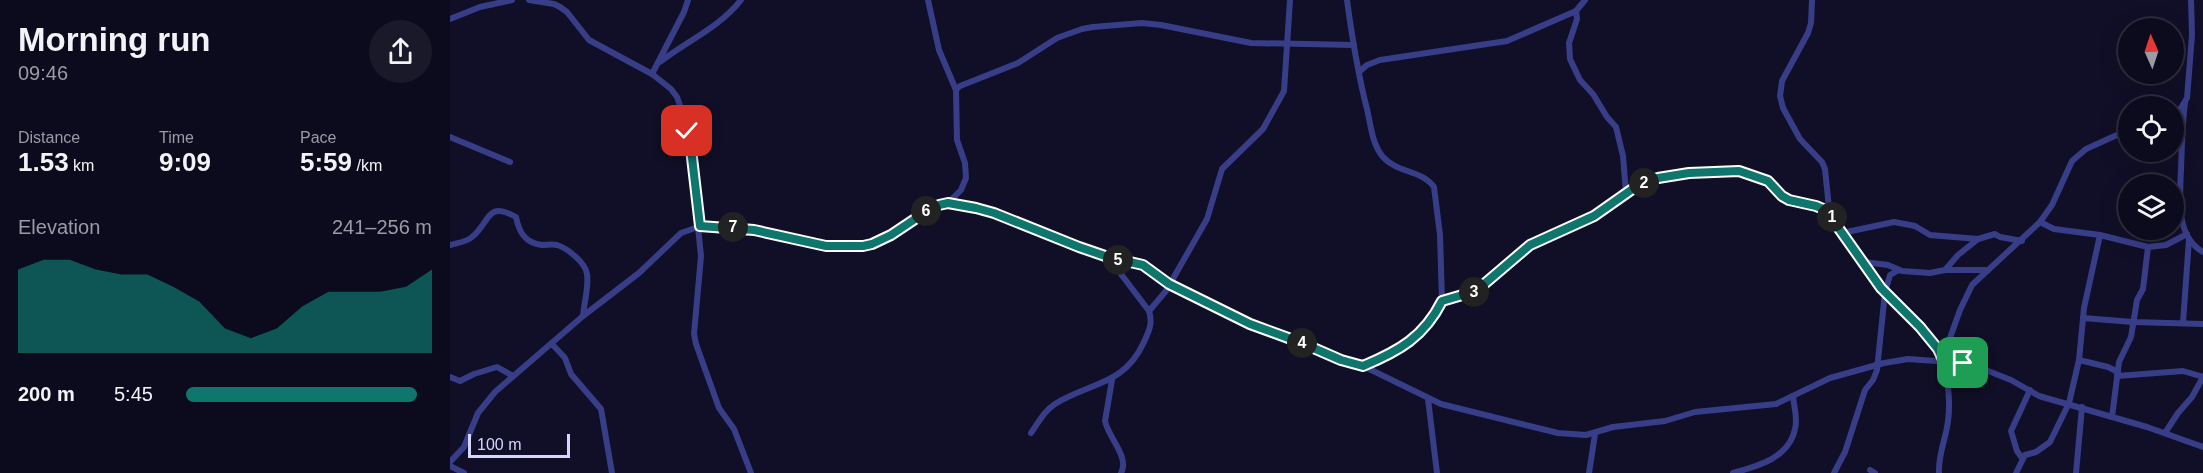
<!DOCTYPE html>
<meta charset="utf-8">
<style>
body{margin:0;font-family:Arial,sans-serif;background:#1a192a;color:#f1f3f6;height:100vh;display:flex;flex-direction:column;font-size:22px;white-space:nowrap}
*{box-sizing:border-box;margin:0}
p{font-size:20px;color:#9a9ba4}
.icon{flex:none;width:33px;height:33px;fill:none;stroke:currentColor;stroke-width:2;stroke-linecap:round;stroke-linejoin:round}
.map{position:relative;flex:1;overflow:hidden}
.panel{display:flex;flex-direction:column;background:#0c0b1d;width:450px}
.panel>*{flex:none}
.needle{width:39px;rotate:357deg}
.buttons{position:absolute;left:1668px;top:18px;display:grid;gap:12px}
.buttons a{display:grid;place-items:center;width:66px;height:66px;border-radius:50%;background:#0c0b1d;box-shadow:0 6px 24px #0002,0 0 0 2px #2c2b3b;font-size:30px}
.scale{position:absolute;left:18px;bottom:15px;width:102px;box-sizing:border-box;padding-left:6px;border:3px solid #d5d5ff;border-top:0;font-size:16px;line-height:21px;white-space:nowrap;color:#d5d5ff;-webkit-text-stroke:4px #100f27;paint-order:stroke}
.pin{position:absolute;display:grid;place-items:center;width:51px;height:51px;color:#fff;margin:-26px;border-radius:12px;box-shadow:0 3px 9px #0006}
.km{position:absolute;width:30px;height:30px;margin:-15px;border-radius:50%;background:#222;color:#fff;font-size:16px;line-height:30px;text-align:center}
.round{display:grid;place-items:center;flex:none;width:63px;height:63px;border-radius:32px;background:#1a192a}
.overview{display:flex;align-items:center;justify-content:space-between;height:102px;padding:0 18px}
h1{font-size:33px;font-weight:600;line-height:45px}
.stats{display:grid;grid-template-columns:repeat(3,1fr);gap:9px;height:102px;padding:6px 18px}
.stats div{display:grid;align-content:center}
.stats b{font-size:26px;font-weight:600}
.stats small{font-size:16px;font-weight:400}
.stats p{font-size:16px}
.chart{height:168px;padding:12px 18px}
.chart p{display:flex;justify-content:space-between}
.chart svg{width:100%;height:108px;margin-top:6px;fill:#0f766e;opacity:.7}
ul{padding:0 18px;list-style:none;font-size:20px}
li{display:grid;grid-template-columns:96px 72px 1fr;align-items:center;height:45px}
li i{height:15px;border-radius:8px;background:#0f766e}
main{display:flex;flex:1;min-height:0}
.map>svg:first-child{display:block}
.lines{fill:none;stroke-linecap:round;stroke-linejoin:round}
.street{stroke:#383d88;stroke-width:6}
.route-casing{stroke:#fff;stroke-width:12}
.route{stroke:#0f766e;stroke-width:8}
</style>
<main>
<section class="panel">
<div class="overview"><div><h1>Morning run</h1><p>09:46</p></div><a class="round"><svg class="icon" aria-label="share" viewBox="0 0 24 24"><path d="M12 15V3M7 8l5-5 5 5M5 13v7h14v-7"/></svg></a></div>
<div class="stats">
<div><p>Distance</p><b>1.53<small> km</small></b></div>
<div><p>Time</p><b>9:09</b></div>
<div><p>Pace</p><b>5:59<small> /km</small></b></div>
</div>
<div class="chart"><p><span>Elevation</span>241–256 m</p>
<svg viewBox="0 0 160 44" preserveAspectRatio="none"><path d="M0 44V10L10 6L20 6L30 10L40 12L50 12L60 17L70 23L80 34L90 38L100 34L110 25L120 19L130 19L140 19L150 17L160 10V44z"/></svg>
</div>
<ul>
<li><b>200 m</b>5:45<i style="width:94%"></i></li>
</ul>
</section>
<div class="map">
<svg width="1753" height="473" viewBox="0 0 1753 473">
<rect width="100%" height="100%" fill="#100f27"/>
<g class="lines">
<!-- street -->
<g class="street">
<path d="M79,0L104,4L110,7L117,12L139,40L202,74L221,89L227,97L232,111L241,149L251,226"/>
<path d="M478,0L489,50L506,90"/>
<path d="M897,0C902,37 908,74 917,109C921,126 922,144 933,157C947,173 972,170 984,187L990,235L992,301L983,319L967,335L952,346L913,366"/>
<path d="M1362,0L1361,23L1358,33L1332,81L1330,96L1333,108L1350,139L1372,162L1375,169L1379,208L1385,223L1431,288L1470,327L1493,357"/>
<path d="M1126,11L1127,19L1119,43L1120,59L1130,80L1143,94L1157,117L1166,127L1173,156L1176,193"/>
<path d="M0,19L30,7L62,0"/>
<path d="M210,62C237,41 270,27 291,0"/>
<path d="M909,72L917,65L930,60L1057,41L1126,11L1135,0"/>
<path d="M202,74L234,12L238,0"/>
<path d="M1735,103C1732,125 1732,147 1731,169C1730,197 1725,236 1753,252"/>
<path d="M1724,113L1731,108L1737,98L1742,35L1741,0"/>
<path d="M0,137L60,162"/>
<path d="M498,203L511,190L516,178L515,163L507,140L506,90L510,86L568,63L607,38L632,29L643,27L692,23L711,25L801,43L904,45"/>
<path d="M1590,222L1604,229L1650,235L1698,247L1716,245L1737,234"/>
<path d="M248,227L251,256L244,334L246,344L269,408L284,429L301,473"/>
<path d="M1392,233L1444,222L1465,226L1480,235L1528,239"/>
<path d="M0,245C7,243 17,242 22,237C40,223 36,200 66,217C69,232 75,243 92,245C97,245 102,244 107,245C117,248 135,262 137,274C139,287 134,303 133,316"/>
<path d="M1414,262L1438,265L1452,271L1480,273L1495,270H1538"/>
<path d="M1495,270L1508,255L1528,239L1545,234L1550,237L1572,241"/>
<path d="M992,301L1026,291L1080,245L1144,216L1181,190L1199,180L1208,178L1239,173L1289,171L1318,181L1335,198L1366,206L1380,212"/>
<path d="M699,311L716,291L757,219L772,169L813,129L834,91L840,0"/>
<path d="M1633,318L1683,322L1753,324"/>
<path d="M1733,323L1739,239"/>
<path d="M102,344L115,358L121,374L151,409L162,473"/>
<path d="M1629,360L1658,367L1668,372"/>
<path d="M1667,376L1733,371L1753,377"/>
<path d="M0,377L10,381L24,374L47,367L63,376"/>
<path d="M662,380L655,421C658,437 680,457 671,473"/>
<path d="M978,399L987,473"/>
<path d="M1662,417L1669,362L1681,337L1687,300L1693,289L1698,247"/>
<path d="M581,433C589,422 593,412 605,404C640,382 674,386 694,342C699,331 703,323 699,311L658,257"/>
<path d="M1715,433L1728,413L1742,397L1753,377"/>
<path d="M1572,458L1567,451L1561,431L1580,390"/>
<path d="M0,462L14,447L28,413L45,392L133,316L189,273L231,233L251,226H268L328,234L377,246H413L422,244L441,235L477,211L498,203L544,213L629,247L693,265L719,284L799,324L852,343L891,360L913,366L991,404L1108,433L1136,435L1163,427L1215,421L1245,412L1326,404L1380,378L1434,363L1458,359L1513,363L1528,367L1561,380L1589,396L1697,427L1753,447"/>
<path d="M0,466L14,473"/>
<path d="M1420,470L1425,473"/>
<path d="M1139,473L1145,434"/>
<path d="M1283,473C1308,466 1339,458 1345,429C1348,419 1344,407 1343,396"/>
<path d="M1384,473L1395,452L1415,390L1423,380L1427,370L1435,292L1440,275L1449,270"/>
<path d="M1489,473C1488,454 1496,439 1498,421C1501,400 1497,379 1494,358L1495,352L1510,310L1522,285L1590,222L1602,205L1622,161L1636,149L1678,130"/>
<path d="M1566,473L1575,455L1586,452L1600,442L1619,403L1629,360L1634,308L1650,235"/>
<path d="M1626,473L1632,407"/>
</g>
</g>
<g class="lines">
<!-- route casing -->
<g class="route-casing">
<path id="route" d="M237,131L241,149L250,226L304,230L376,246H413L422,244L441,235L477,211L489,205L498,203L526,208L544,213L629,247L658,257L693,265L719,284L800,324L852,343L891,360L913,366C949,351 974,337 992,301L1026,291L1080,245L1144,216L1181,190L1199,180L1208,178L1239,173L1289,171L1318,181L1332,196L1339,200L1366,206L1380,212L1385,223L1431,288L1470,327L1488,349L1494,362L1513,363"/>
</g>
<!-- route -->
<use href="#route" class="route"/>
</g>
</svg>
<div class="buttons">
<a><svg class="needle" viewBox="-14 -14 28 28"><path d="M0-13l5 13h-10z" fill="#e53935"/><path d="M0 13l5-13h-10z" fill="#9a9ba4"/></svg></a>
<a><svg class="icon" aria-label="locate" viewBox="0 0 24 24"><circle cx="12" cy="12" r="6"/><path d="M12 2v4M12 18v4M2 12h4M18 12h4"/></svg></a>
<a><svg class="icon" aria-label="layers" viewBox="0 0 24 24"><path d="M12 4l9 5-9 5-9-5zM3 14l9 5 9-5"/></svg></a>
</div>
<div class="scale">100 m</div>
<div class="pin" style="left:1513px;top:363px;background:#1e9e55"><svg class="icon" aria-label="arrive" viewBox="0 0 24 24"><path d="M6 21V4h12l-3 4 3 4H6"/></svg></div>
<div class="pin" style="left:237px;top:131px;background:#d93025"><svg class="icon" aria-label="check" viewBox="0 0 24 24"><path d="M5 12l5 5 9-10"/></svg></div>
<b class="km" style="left:1382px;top:217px">1</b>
<b class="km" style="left:1194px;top:183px">2</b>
<b class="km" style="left:1024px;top:292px">3</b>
<b class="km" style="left:852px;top:343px">4</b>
<b class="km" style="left:668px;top:260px">5</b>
<b class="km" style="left:476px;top:211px">6</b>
<b class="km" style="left:283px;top:227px">7</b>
</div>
</main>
